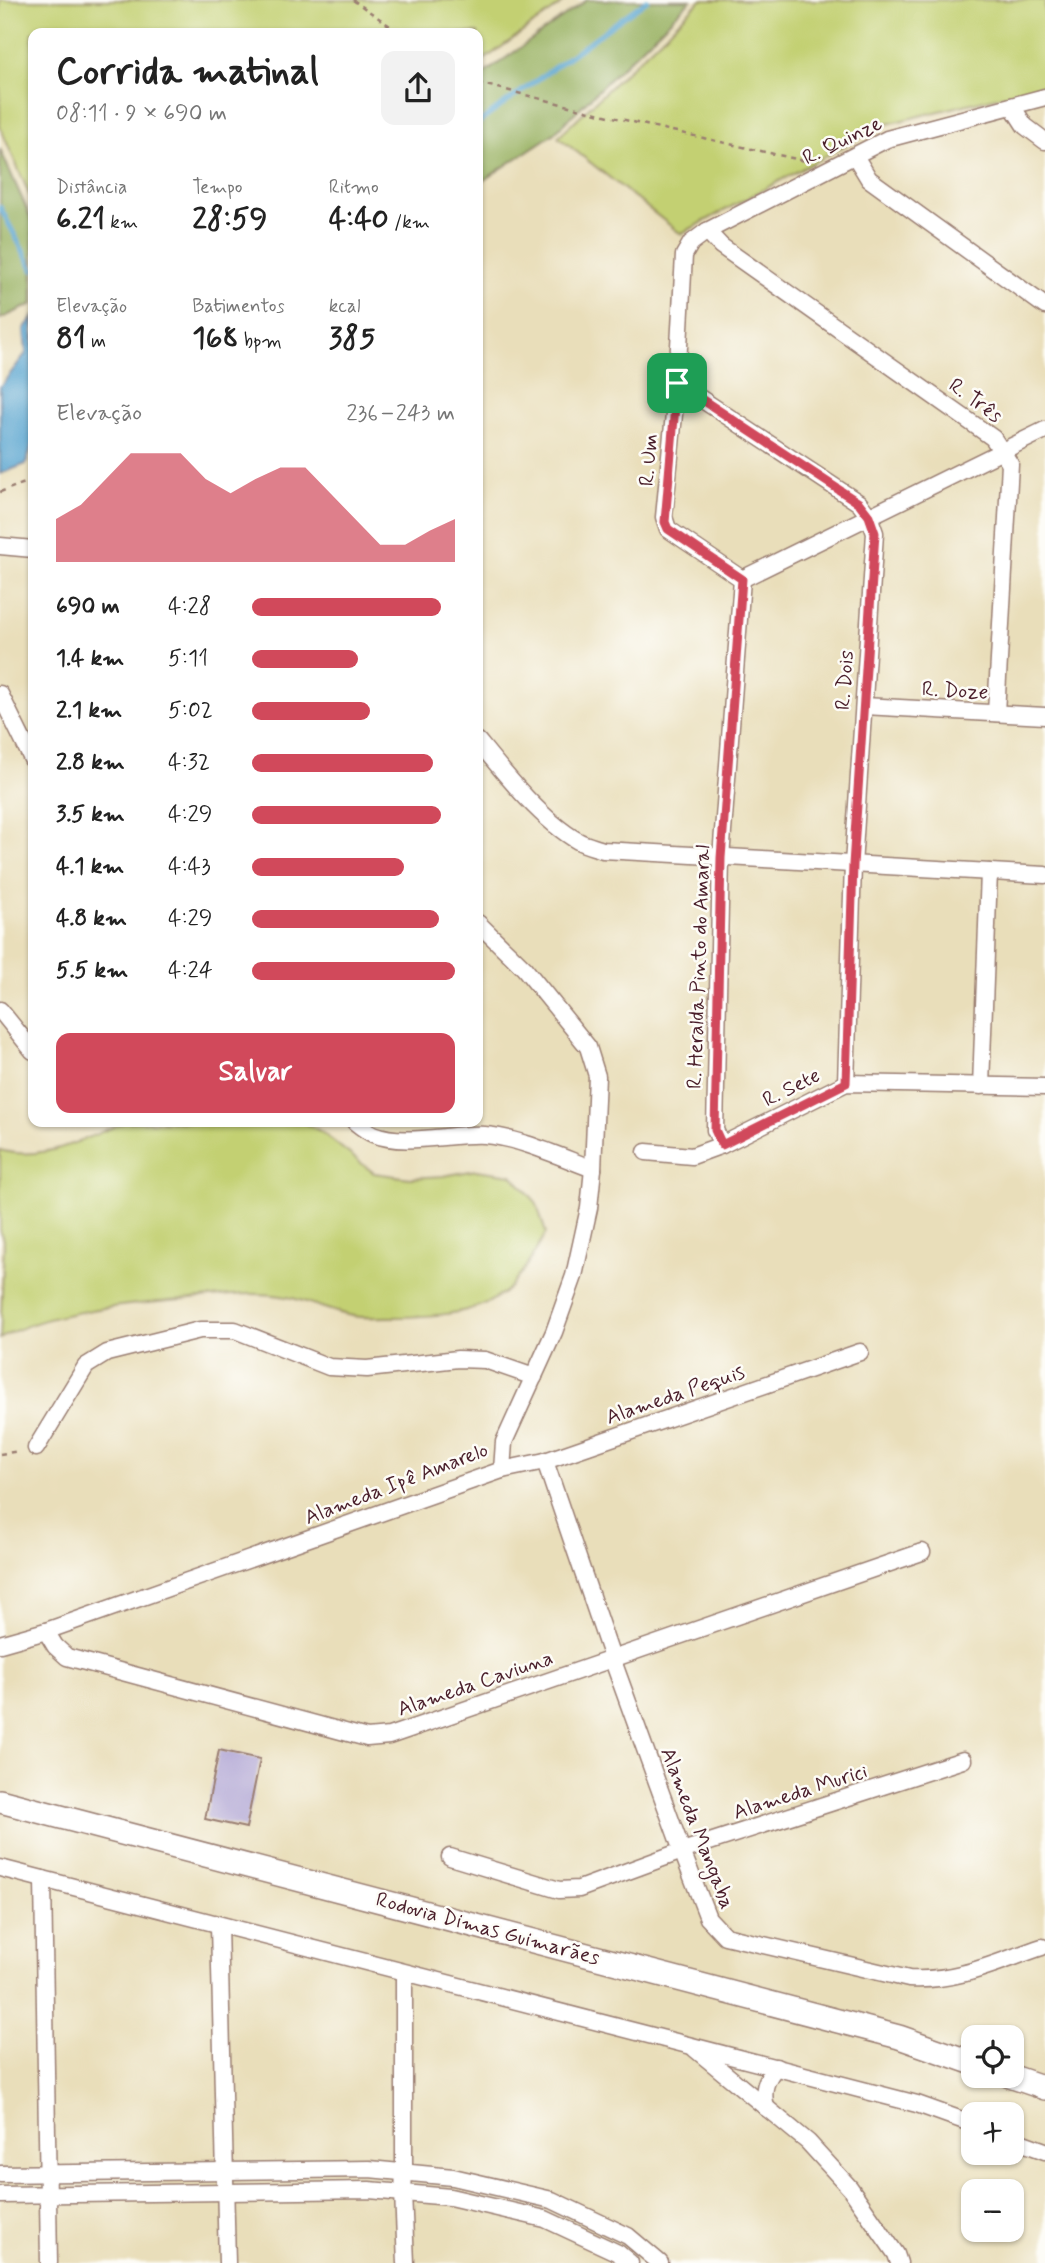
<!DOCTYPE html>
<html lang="pt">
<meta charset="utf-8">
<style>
body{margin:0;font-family:Mynerve,sans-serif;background:#f2f2f2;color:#222;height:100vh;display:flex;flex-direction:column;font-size:26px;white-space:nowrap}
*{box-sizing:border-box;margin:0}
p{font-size:23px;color:#767676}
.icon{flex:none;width:38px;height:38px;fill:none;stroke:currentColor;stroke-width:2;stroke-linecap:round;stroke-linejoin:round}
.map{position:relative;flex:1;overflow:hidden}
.panel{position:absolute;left:28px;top:28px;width:455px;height:1099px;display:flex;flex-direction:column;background:#fff;border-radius:14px;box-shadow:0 2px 5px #0004}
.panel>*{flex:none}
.buttons{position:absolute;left:961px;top:2025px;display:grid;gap:14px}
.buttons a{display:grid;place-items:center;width:63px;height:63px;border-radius:14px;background:#fff;box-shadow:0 2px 5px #0004;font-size:35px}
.pin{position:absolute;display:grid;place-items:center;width:60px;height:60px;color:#fff;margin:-30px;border-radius:14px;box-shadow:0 4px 10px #0006}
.round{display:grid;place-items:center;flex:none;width:74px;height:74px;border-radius:14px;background:#f2f2f2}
.headline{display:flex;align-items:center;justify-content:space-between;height:119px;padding:0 28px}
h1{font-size:38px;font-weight:700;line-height:52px}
.metrics{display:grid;grid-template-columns:repeat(3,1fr);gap:10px;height:119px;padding:7px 28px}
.metrics div{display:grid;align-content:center}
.metrics b{font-size:30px;font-weight:700}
.metrics small{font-size:19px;font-weight:400}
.metrics p{font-size:19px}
.chart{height:196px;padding:14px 28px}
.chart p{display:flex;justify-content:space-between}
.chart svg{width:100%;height:126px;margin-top:7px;fill:#d1495b;opacity:.7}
.primary-button{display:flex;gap:14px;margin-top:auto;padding:14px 28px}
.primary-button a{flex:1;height:80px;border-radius:14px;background:#d1495b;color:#fff;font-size:28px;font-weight:700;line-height:80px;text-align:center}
ul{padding:0 28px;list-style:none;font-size:23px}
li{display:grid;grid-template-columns:112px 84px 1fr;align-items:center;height:52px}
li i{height:18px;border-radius:9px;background:#d1495b}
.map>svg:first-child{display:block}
.green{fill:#c3d072;stroke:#86784e;stroke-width:2}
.forest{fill:#9ab264;stroke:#726848;stroke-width:2}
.water{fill:#55a3cf;stroke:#50617d;stroke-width:2}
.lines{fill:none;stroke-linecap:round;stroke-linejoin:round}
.stream{stroke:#55a3cf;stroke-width:5}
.building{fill:#b5abd7}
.minor-casing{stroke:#9a7e72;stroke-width:19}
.secondary-casing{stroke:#9a7e72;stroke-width:26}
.path{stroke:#9a7e72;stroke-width:2.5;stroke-dasharray:5 5;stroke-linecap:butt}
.minor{stroke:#fff;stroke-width:16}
.secondary{stroke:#fff;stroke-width:23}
.route-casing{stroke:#fff;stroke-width:14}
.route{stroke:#d1495b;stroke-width:9}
.labels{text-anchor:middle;stroke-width:5;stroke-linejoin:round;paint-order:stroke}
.street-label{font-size:21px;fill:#4a1f2b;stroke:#fdfcf7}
</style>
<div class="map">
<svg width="1045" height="2263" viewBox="0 0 1045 2263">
<rect width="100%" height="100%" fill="#fdfcf7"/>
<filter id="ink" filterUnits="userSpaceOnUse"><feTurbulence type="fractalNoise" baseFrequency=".0143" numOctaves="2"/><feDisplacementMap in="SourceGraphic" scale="14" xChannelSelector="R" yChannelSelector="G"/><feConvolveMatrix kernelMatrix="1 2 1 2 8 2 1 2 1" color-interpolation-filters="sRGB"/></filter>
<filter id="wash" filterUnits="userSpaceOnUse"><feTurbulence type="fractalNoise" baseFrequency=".00686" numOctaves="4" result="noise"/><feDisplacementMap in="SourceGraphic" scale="28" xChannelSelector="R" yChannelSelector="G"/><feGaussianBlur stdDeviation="1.57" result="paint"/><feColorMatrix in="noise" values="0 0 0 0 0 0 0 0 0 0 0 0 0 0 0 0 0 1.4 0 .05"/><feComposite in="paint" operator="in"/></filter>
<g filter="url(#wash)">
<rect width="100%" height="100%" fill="#e9deba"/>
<!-- green -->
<g class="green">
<path d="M0,0H567L478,64V33H33V203L0,127Z"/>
<path d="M701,0H1045V85L883,125L681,234L558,137Z"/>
<path d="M126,1122H303L320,1131L374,1173L410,1178L443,1176L476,1170L512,1175L536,1202L546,1233C535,1252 523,1274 507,1290C477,1317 422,1317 385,1317C374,1317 363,1318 353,1316C330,1312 309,1301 287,1297C251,1290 216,1297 181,1300C131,1304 40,1312 0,1339L4,1244L0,1230V1150C45,1163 85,1137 126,1122Z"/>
</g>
<!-- forest -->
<g class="forest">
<path d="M587,0H691L553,134L478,184V78Z"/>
<path d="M0,149L33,223V304L0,319Z"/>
</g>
<!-- water -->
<path class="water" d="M33,317V442L26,464L0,474V387L26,353L24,329Z"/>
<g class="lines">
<!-- stream -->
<g class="stream">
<path d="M478,123L647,0"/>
<path d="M0,207L33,270"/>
</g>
</g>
<g id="blocks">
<!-- building -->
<path class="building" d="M219,1750L260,1759L246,1828L205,1819Z"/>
</g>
</g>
<g filter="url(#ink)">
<use href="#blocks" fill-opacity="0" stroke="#9a7e72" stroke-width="2"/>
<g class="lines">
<!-- minor casing -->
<g class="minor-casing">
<g id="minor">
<path d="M1012,106L1025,126L1045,141"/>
<path d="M855,156L869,179L1045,306"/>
<path d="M707,231L721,246L993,438L1010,464L996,713"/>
<path d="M677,383L859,503L869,516L875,533L853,865L846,1083"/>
<path d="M0,546L33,549"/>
<path d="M742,579L668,529L664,517L677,383L684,255L691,243L707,231L887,139L1045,97"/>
<path d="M742,579L1045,430"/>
<path d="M0,694L33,761"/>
<path d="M864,706L1045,716"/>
<path d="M478,741C504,773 541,820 578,841C585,845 595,847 603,850L1045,875"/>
<path d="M478,923L524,968L588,1047L597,1076L593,1169L589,1208L574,1276L554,1332L504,1442L502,1470"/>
<path d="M0,1010L33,1051"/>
<path d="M981,1086L989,872"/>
<path d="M355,1122C360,1126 366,1131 373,1134C405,1147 450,1133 485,1135C517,1137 563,1158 593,1169"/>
<path d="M722,1145L715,1130L721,858L742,579"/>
<path d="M646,1152L692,1156L722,1145L846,1083L1045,1087"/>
<path d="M36,1448L86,1366L107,1353L200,1330H235L329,1367L367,1369L458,1359L485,1360L534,1377"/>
<path d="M545,1461L612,1658L682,1851L708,1918L725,1936L909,1979C958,1982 997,1962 1042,1947"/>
<path d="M46,1631L55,1646L67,1657L367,1738L389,1736L922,1552"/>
<path d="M0,1644L46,1631L502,1470L545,1461L860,1352"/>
<path d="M450,1857L559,1890L579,1889L682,1851L963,1760"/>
<path d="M0,1868L917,2104L973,2124"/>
<path d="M43,1879L49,2263"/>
<path d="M219,1925L227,2263"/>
<path d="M404,1973V2172L403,2192L406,2263"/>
<path d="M695,2049L808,2142L850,2188L896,2254L899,2263"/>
<path d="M766,2108C762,2091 765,2080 776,2067"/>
<path d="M1012,2139L1045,2151"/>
<path d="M0,2174L369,2169L453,2177L552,2200L628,2236L660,2263"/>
<path d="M0,2195L369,2190L450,2197L545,2219L618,2253L630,2263"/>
</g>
</g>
<!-- secondary casing -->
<g class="secondary-casing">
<g id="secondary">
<path d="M0,1801L899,2037L973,2063"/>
<path d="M1010,2076L1045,2088"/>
</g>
</g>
<!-- path -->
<g class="path">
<path d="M353,0L400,33"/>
<path d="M478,83L637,123L805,161"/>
<path d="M0,492L33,480"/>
<path d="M0,1454L19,1451"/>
</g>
<!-- minor -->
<use href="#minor" class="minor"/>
<!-- secondary -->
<use href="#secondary" class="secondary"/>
</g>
</g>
<g class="lines" filter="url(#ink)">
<!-- route casing -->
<g class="route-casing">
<path id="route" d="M677,383L859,503L869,516L875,533L853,865L846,1083L722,1145L715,1130L721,858L742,579L668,529L665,522Z"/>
</g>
<!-- route -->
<use href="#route" class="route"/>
</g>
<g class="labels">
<!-- street labels -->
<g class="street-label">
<text transform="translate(842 140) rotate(-26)" y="7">R. Quinze</text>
<text transform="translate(976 400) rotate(36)" y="7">R. Três</text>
<text transform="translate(648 460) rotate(-85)" y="7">R. Um</text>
<text transform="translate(844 680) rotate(-86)" y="7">R. Dois</text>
<text transform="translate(955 690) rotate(3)" y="7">R. Doze</text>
<text transform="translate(698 967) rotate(-88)" y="7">R. Heralda Pinto do Amaral</text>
<text transform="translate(791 1087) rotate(-27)" y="7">R. Sete</text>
<text transform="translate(675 1394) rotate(-19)" y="7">Alameda Pequis</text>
<text transform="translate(396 1483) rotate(-21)" y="7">Alameda Ipê Amarelo</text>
<text transform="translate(475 1683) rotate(-19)" y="7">Alameda Caviuna</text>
<text transform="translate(800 1791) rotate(-18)" y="7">Alameda Murici</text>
<text transform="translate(698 1828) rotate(69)" y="7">Alameda Mangaba</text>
<text transform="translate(488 1928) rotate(15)" y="7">Rodovia Dimas Guimarães</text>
</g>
</g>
</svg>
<div class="buttons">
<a><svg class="icon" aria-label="locate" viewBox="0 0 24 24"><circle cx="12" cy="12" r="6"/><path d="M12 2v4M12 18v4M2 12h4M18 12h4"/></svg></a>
<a>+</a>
<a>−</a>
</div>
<div class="pin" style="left:677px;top:383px;background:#1e9e55"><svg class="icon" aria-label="arrive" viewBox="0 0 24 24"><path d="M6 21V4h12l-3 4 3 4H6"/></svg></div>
<section class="panel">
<div class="headline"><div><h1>Corrida matinal</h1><p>08:11 · 9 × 690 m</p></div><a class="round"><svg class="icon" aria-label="share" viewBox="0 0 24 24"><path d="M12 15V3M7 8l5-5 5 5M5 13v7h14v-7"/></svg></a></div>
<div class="metrics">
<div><p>Distância</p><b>6.21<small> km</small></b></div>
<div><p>Tempo</p><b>28:59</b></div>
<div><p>Ritmo</p><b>4:40<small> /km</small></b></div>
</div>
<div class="metrics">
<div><p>Elevação</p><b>81<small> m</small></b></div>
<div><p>Batimentos</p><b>168<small> bpm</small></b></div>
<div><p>kcal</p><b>385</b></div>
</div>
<div class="chart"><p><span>Elevação</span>236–243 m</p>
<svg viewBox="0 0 160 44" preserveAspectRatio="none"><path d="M0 44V29L10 24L20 15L30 6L40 6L50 6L60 15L70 20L80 15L90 11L100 11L110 20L120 29L130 38L140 38L150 33L160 29V44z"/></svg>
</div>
<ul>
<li><b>690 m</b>4:28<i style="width:93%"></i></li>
<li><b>1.4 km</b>5:11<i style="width:52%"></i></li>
<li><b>2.1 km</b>5:02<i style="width:58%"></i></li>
<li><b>2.8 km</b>4:32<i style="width:89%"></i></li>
<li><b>3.5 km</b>4:29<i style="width:93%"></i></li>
<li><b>4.1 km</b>4:43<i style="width:75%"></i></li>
<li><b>4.8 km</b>4:29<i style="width:92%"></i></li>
<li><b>5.5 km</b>4:24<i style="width:100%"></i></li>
</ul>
<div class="primary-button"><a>Salvar</a></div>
</section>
</div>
